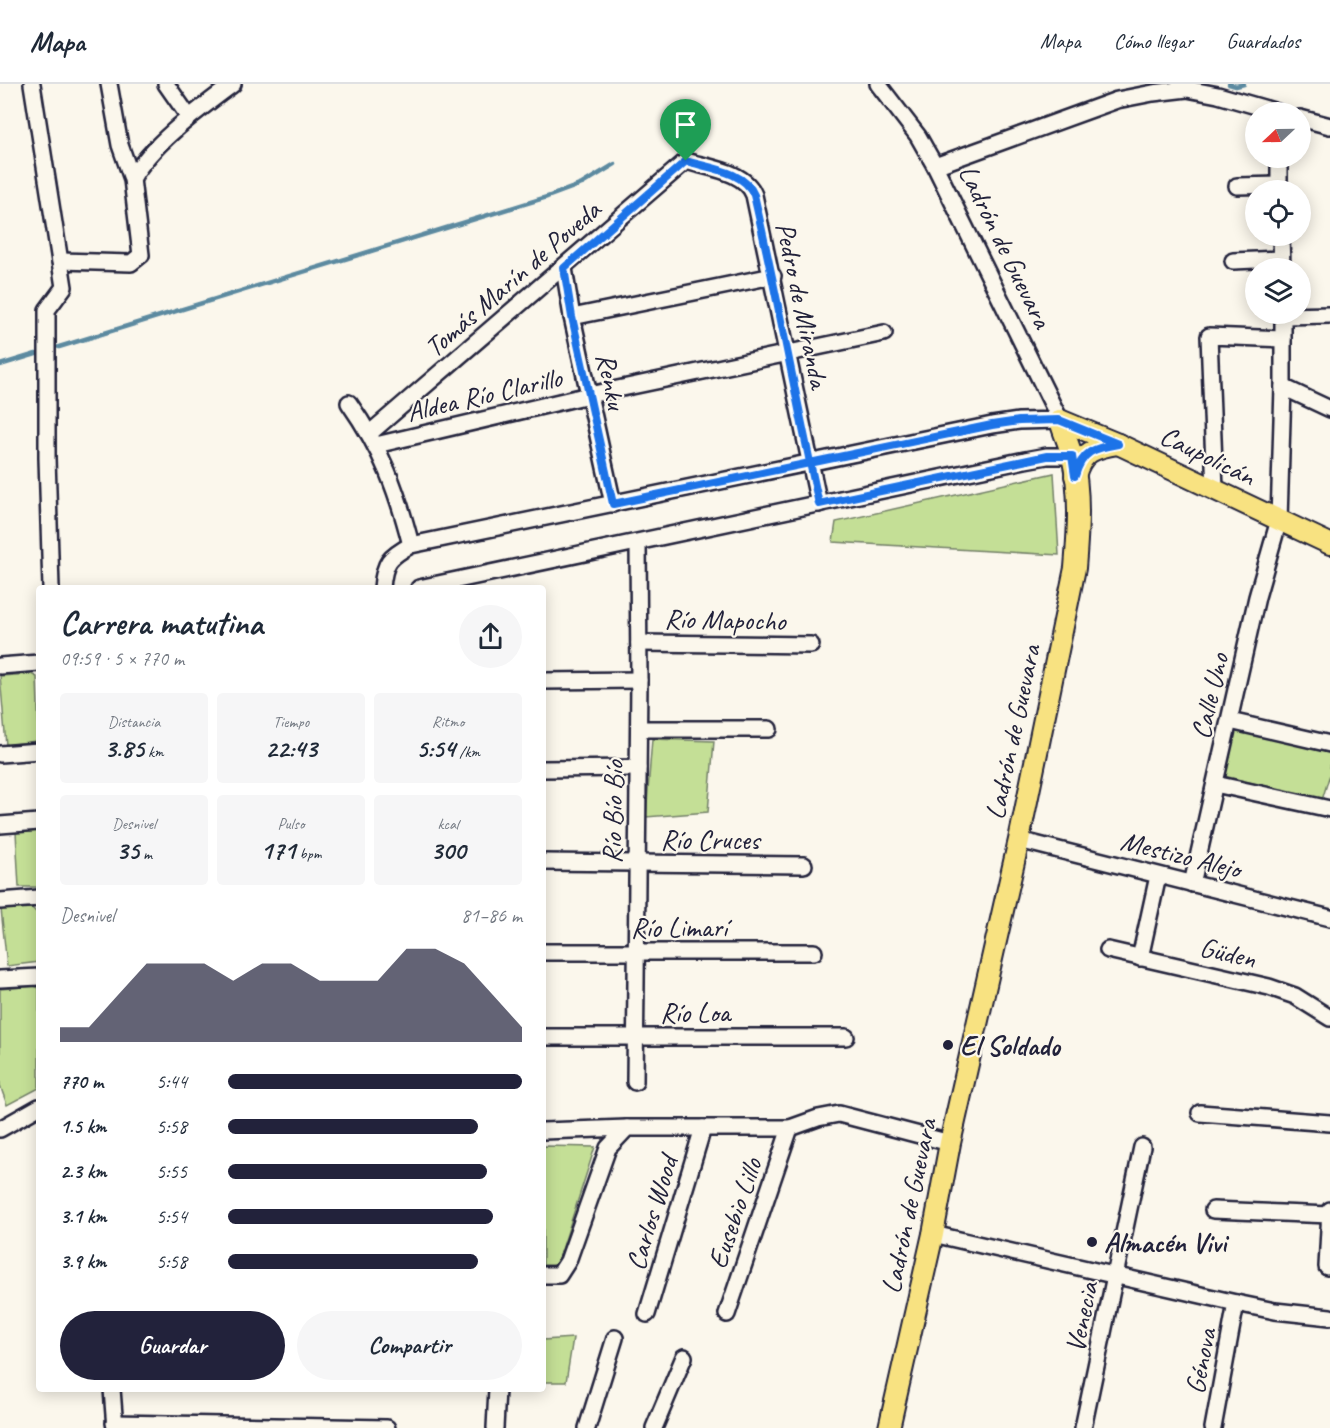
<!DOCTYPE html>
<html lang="es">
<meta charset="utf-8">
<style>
body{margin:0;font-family:Caveat,sans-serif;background:#f6f6f7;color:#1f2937;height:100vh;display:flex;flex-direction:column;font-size:22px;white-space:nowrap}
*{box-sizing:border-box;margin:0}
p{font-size:20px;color:#747a83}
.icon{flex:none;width:33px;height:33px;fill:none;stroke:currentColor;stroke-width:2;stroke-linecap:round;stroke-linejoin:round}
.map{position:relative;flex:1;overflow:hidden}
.details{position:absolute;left:36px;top:501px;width:510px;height:807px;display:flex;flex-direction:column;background:#fff;border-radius:6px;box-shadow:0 3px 15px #0003}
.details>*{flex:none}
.needle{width:39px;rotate:248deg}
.fabs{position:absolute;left:1245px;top:18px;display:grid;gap:12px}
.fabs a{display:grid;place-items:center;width:66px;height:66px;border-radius:50%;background:#fff;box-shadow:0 3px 15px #0003;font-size:30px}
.pin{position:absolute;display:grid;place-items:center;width:51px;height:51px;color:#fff;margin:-62px -26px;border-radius:50% 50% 50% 0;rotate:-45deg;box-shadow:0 0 6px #0007}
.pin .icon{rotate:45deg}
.round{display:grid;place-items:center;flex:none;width:63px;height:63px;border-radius:32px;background:#f6f6f7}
.headline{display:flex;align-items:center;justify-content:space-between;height:102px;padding:0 24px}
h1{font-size:33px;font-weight:700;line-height:45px}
.metrics{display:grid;grid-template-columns:repeat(3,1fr);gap:9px;height:102px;padding:6px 24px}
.metrics div{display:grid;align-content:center;border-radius:6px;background:#f6f6f7;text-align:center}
.metrics b{font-size:26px;font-weight:700}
.metrics small{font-size:16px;font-weight:400}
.metrics p{font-size:16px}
.chart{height:168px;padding:12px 24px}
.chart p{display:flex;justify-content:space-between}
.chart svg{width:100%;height:108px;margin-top:6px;fill:#22223b;opacity:.7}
.action{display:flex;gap:12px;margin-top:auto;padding:12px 24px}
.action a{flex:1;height:69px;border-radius:36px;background:#22223b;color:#fff;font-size:24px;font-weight:700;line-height:69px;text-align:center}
.action a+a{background:#f6f6f7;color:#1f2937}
ul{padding:0 24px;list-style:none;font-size:20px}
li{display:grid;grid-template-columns:96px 72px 1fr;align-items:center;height:45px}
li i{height:15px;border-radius:8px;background:#22223b}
header{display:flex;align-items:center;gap:36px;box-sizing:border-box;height:84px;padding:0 30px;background:#fff;border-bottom:2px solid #e0e1e3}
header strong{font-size:28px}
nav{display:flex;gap:33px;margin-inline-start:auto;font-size:21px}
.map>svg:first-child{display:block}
.green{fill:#c4df96;stroke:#738068;stroke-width:1.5}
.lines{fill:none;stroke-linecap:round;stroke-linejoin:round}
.stream{stroke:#5c8aa0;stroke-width:4.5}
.minor-casing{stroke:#22223b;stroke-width:20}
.major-casing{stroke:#22223b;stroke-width:24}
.minor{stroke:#fbf7ec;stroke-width:15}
.major{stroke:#f8e281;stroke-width:20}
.route-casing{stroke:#fff;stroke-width:12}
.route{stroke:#1a73e8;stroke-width:8}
.poi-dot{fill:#22223b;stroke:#fbf7ec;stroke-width:2}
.labels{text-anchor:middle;stroke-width:4.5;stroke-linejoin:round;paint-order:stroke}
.street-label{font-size:28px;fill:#22223b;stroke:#fbf7ec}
.poi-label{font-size:28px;font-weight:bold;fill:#22223b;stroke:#fbf7ec;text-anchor:start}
</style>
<header>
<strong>Mapa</strong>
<nav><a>Mapa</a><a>Cómo llegar</a><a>Guardados</a></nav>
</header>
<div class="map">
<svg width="1330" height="1344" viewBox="0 0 1330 1344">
<rect width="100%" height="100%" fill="#fbf7ec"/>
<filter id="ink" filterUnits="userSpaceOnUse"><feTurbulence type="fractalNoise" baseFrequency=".0167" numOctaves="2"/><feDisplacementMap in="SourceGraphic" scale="12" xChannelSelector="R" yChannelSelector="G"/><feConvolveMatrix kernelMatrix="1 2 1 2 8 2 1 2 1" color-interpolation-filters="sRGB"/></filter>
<g filter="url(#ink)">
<!-- green -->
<g class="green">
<path d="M1054,389L1059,471L833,458L836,438Z"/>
<path d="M31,590L37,593L39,652L36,657L6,661L0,592Z"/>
<path d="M1233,642L1330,666V690L1322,716L1220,691Z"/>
<path d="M652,655L714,657L708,728L646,733Z"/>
<path d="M39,747V801L37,803H19L16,748Z"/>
<path d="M32,824L39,831V878L7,882L1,825Z"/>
<path d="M34,902L39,904V1004L7,1021L0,1001V905Z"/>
<path d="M543,1062L595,1063L557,1181H543Z"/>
<path d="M573,1254L566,1298H543V1256Z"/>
</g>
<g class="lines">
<!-- stream -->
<g class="stream">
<path d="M1229,0L1236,2L1244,0"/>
<path d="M1148,3L1158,0"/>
<path d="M59,263L547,113L582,100L615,80"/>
<path d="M0,281L36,270"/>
</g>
<!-- minor casing -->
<g class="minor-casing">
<g id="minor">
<path d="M32,0L64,203L47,226V374L51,504"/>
<path d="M166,0L189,33"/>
<path d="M1300,34L1330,42"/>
<path d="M1279,74V106"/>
<path d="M935,82L1117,16L1153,9L1187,5L1218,11L1277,28"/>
<path d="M132,95C151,60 201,24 233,0"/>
<path d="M1237,102L1279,101"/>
<path d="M1281,152L1282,184"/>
<path d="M60,177L131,179L141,171L132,95L120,61L109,0"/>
<path d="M1233,177L1281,175"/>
<path d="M564,184L572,233L613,420"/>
<path d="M1283,232L1330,231"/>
<path d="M572,233L773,192"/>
<path d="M1283,303L1330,325"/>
<path d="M349,319C382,366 397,406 411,461"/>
<path d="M370,349L686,77C709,84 745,87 754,111L819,420"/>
<path d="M376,361L589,311L884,249"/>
<path d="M1215,406L1209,252L1283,255"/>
<path d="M382,504C384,478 389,473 411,461L992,341L1019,337L1060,336L935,82L918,52L878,0"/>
<path d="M419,504L1025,376L1047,372H1072"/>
<path d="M639,559L811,561"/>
<path d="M0,582L39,579"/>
<path d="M543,597L639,596"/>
<path d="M1230,637L1330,660"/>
<path d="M639,645H769"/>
<path d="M0,670L39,667"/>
<path d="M543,685L638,684"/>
<path d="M1215,700L1330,725"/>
<path d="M0,741L39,738"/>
<path d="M1019,756L1330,834"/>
<path d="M543,778L804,781"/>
<path d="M1192,800L1257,513L1279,436L1283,303V230"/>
<path d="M0,817L39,814"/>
<path d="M1108,866L1269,903L1295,912L1330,934"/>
<path d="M543,868H814"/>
<path d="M1140,874L1158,792"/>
<path d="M0,895L39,893"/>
<path d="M543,953H846"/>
<path d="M635,998L639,596L638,459"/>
<path d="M1200,1029L1330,1039"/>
<path d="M0,1045L39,1023"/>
<path d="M543,1047L627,1044"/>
<path d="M1213,1126L1330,1131"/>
<path d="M933,1150L1236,1219L1275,1227L1330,1233"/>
<path d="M1327,1183L1330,1126"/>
<path d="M543,1191H559L568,1177L608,1064L627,1044H790L818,1034L839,1030L950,1059"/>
<path d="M647,1230L703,1044"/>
<path d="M727,1230L790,1044"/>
<path d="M112,1305L115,1344"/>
<path d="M114,1339L387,1344"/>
<path d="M495,1344L497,1305"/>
<path d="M587,1344L615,1254"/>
<path d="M654,1344L684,1273"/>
<path d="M1083,1344L1142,1063"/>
<path d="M1213,1344L1236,1219"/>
</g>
</g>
<!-- major casing -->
<g class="major-casing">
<g id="major">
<path d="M1060,336L1118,360L1330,460"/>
<path d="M1075,392C1082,367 1094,364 1118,360"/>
<path d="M889,1344L933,1150L950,1059L1019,756L1075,484C1078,447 1081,408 1072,372C1069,360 1063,348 1060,336"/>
</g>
</g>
<!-- minor -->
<use href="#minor" class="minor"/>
<!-- major -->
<use href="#major" class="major"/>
</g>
</g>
<g class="lines" filter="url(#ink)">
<!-- route casing -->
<g class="route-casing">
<path id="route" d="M686,77C709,84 745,87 754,111C778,214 796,317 819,420L1047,372H1072L1075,392C1082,367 1094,364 1118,360L1059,336L1019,337L992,341L613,420L572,233L564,184L686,77"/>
</g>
<!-- route -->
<use href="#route" class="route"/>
</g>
<!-- markers -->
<g class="poi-dot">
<circle cx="948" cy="961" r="6"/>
<circle cx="1092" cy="1158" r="6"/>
</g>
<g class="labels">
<!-- street labels -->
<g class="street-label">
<text transform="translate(1006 162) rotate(64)" y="10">Ladrón de Guevara</text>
<text transform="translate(512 194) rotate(-41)" y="10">Tomás Marín de Poveda</text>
<text transform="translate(803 221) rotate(78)" y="10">Pedro de Miranda</text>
<text transform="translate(612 297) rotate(78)" y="10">Renku</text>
<text transform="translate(484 310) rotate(-13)" y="10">Aldea Río Clarillo</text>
<text transform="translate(1208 371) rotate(26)" y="10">Caupolicán</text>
<text transform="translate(725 535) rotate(1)" y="10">Río Mapocho</text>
<text transform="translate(1209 612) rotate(-77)" y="10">Calle Uno</text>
<text transform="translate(1012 648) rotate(-78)" y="10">Ladrón de Guevara</text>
<text transform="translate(612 728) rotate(-89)" y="10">Río Bío Bío</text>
<text x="710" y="765">Río Cruces</text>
<text transform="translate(1181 770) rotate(14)" y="10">Mestizo Alejo</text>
<text x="679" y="853">Río Limarí</text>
<text transform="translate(1228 868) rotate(13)" y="10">Güden</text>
<text x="695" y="938">Río Loa</text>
<text transform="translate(908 1122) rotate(-78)" y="10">Ladrón de Guevara</text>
<text transform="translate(651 1129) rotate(-73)" y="10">Carlos Wood</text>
<text transform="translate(734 1129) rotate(-71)" y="10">Eusebio Lillo</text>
<text transform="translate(1081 1233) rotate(-78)" y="10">Venecia</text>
<text transform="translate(1200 1277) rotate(-79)" y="10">Génova</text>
</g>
<!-- poi labels -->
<g class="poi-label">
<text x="960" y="971">El Soldado</text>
<text x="1104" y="1168">Almacén Vivi</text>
</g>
</g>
</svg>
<div class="fabs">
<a><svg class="needle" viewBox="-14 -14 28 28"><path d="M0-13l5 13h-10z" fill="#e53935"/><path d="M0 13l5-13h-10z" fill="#747a83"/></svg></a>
<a><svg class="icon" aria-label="locate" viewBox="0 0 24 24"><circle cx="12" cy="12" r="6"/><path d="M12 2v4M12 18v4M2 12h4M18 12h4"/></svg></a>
<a><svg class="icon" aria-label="layers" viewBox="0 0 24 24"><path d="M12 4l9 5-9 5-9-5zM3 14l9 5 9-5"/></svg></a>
</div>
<div class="pin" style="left:686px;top:77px;background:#1e9e55"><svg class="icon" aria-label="arrive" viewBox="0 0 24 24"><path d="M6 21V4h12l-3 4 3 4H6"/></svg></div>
<section class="details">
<div class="headline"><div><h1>Carrera matutina</h1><p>09:59 · 5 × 770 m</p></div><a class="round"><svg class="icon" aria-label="share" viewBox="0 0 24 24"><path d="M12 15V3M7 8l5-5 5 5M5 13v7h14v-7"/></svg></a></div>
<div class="metrics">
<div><p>Distancia</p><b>3.85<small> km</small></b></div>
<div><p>Tiempo</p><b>22:43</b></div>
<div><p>Ritmo</p><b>5:54<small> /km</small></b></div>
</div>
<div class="metrics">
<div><p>Desnivel</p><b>35<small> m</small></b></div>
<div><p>Pulso</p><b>171<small> bpm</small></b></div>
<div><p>kcal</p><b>300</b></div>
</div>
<div class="chart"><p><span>Desnivel</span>81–86 m</p>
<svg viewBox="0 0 160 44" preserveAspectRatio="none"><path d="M0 44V38L10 38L20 25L30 12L40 12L50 12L60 19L70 12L80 12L90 19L100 19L110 19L120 6L130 6L140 12L150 25L160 38V44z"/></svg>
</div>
<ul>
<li><b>770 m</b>5:44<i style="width:100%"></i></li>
<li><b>1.5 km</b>5:58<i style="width:85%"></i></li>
<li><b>2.3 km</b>5:55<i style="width:88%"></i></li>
<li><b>3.1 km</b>5:54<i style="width:90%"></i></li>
<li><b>3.9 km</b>5:58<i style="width:85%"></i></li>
</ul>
<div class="action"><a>Guardar</a><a>Compartir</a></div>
</section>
</div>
